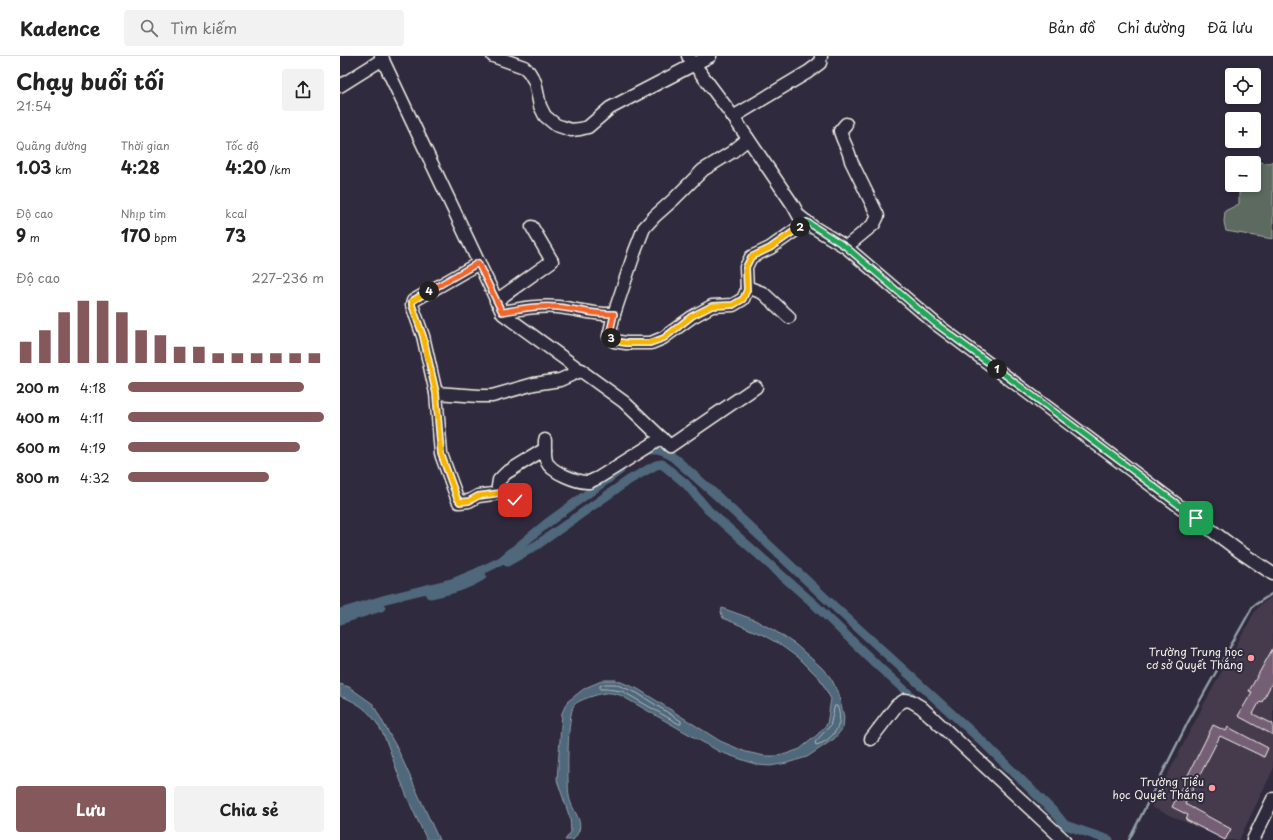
<!DOCTYPE html>
<html lang="vi">
<meta charset="utf-8">
<style>
body{margin:0;font-family:"Playpen Sans",sans-serif;background:#f2f2f2;color:#222;height:100vh;display:flex;flex-direction:column;font-size:15px;white-space:nowrap}
*{box-sizing:border-box;margin:0}
p{font-size:13px;color:#767676}
.icon{flex:none;width:22px;height:22px;fill:none;stroke:currentColor;stroke-width:2;stroke-linecap:round;stroke-linejoin:round}
.map{position:relative;flex:1;overflow:hidden}
.panel{display:flex;flex-direction:column;background:#fff;width:340px}
.panel>*{flex:none}
.controls{position:absolute;left:885px;top:12px;display:grid;gap:8px}
.controls a{display:grid;place-items:center;width:36px;height:36px;border-radius:4px;background:#fff;box-shadow:0 2px 6px #0003;font-size:20px}
.pin{position:absolute;display:grid;place-items:center;width:34px;height:34px;color:#fff;margin:-17px;border-radius:8px;box-shadow:0 2px 6px #0006}
.km{position:absolute;width:20px;height:20px;margin:-10px;border-radius:50%;background:#222;color:#fff;font-size:11px;line-height:20px;text-align:center}
.round{display:grid;place-items:center;flex:none;width:42px;height:42px;border-radius:4px;background:#f2f2f2}
.overview{display:flex;align-items:center;justify-content:space-between;height:68px;padding:0 16px}
h1{font-size:22px;font-weight:700;line-height:30px}
.stats{display:grid;grid-template-columns:repeat(3,1fr);gap:6px;height:68px;padding:4px 16px}
.stats div{display:grid;align-content:center}
.stats b{font-size:17px;font-weight:700}
.stats small{font-size:11px;font-weight:400}
.stats p{font-size:11px}
.chart{height:112px;padding:8px 16px}
.chart p{display:flex;justify-content:space-between}
.chart svg{width:100%;height:72px;margin-top:4px;stroke:#85585c;stroke-width:6}
.button{display:flex;gap:8px;margin-top:auto;padding:8px 16px}
.button a{flex:1;height:46px;border-radius:4px;background:#85585c;color:#fff;font-size:16px;font-weight:700;line-height:46px;text-align:center}
.button a+a{background:#f2f2f2;color:#222}
ul{padding:0 16px;list-style:none;font-size:13px}
li{display:grid;grid-template-columns:64px 48px 1fr;align-items:center;height:30px}
li i{height:10px;border-radius:5px;background:#85585c}
header{display:flex;align-items:center;gap:24px;box-sizing:border-box;height:56px;padding:0 20px;background:#fff;border-bottom:1px solid #e0e0e0}
header strong{font-size:19px}
nav{display:flex;gap:22px;margin-inline-start:auto;font-size:14px}
.search{width:280px;height:36px;background:#f2f2f2;display:flex;align-items:center;gap:10px;box-sizing:border-box;padding:0 14px;border-radius:4px;color:#767676;font-size:15px}
main{display:flex;flex:1;min-height:0}
.map>svg:first-child{display:block}
.built{fill:#443a4e}
.green{fill:#5b6a61;stroke:#a8aea4}
.water{fill:#50677b;stroke:#929ea7}
.lines{fill:none;stroke-linecap:round;stroke-linejoin:round}
.shore{stroke:#b2babc;stroke-width:1}
.stream{stroke:#929ea7;stroke-width:2.5}
.canal{stroke:#50677b;stroke-width:9}
.building{fill:#745e75;stroke:#f4f1e8}
.minor-casing{stroke:#f4f1e8;stroke-width:15}
.minor{stroke:#2f2a3d;stroke-width:12}
.split-1-casing{stroke:#fff;stroke-width:8}
.split-2-casing{stroke:#fff;stroke-width:8}
.split-3-casing{stroke:#fff;stroke-width:8}
.split-4-casing{stroke:#fff;stroke-width:8}
.split-5-casing{stroke:#fff;stroke-width:8}
.split-1{stroke:#22a559;stroke-width:5}
.split-2{stroke:#22a559;stroke-width:5}
.split-3{stroke:#f5b400;stroke-width:5}
.split-4{stroke:#f0652b;stroke-width:5}
.split-5{stroke:#f5b400;stroke-width:5}
.poi-dot{fill:#ff9aa2;stroke:#2f2a3d;stroke-width:1.5}
.labels{text-anchor:middle;stroke-width:4;stroke-linejoin:round;paint-order:stroke}
.poi-label{font-size:11px;fill:#f4f1e8;stroke:#2f2a3d;text-anchor:end}
</style>
<header>
<strong>Kadence</strong>
<div class="search"><svg class="icon" aria-label="search" viewBox="0 0 24 24"><circle cx="10" cy="10" r="6"/><path d="M15 15l6 6"/></svg>Tìm kiếm</div>
<nav><a>Bản đồ</a><a>Chỉ đường</a><a>Đã lưu</a></nav>
</header>
<main>
<section class="panel">
<div class="overview"><div><h1>Chạy buổi tối</h1><p>21:54</p></div><a class="round"><svg class="icon" aria-label="share" viewBox="0 0 24 24"><path d="M12 15V3M7 8l5-5 5 5M5 13v7h14v-7"/></svg></a></div>
<div class="stats">
<div><p>Quãng đường</p><b>1.03<small> km</small></b></div>
<div><p>Thời gian</p><b>4:28</b></div>
<div><p>Tốc độ</p><b>4:20<small> /km</small></b></div>
</div>
<div class="stats">
<div><p>Độ cao</p><b>9<small> m</small></b></div>
<div><p>Nhịp tim</p><b>170<small> bpm</small></b></div>
<div><p>kcal</p><b>73</b></div>
</div>
<div class="chart"><p><span>Độ cao</span>227–236 m</p>
<svg viewBox="0 0 160 44" preserveAspectRatio="none"><path d="M5 44V31M15 44V24M25 44V13M35 44V6M45 44V6M55 44V13M65 44V24M75 44V27M85 44V34M95 44V34M105 44V38M115 44V38M125 44V38M135 44V38M145 44V38M155 44V38"/></svg>
</div>
<ul>
<li><b>200 m</b>4:18<i style="width:90%"></i></li>
<li><b>400 m</b>4:11<i style="width:100%"></i></li>
<li><b>600 m</b>4:19<i style="width:88%"></i></li>
<li><b>800 m</b>4:32<i style="width:72%"></i></li>
</ul>
<div class="button"><a>Lưu</a><a>Chia sẻ</a></div>
</section>
<div class="map">
<svg width="933" height="784" viewBox="0 0 933 784">
<rect width="100%" height="100%" fill="#2f2a3d"/>
<filter id="ink" filterUnits="userSpaceOnUse"><feTurbulence type="fractalNoise" baseFrequency=".025" numOctaves="2"/><feDisplacementMap in="SourceGraphic" scale="8" xChannelSelector="R" yChannelSelector="G"/><feConvolveMatrix kernelMatrix="1 2 1 2 8 2 1 2 1" color-interpolation-filters="sRGB"/></filter>
<g filter="url(#ink)">
<!-- built -->
<path class="built" d="M933,540V714L899,784H885L811,751L865,646L914,557L920,549Z"/>
<!-- green -->
<path class="green" d="M909,105L929,107L933,105V183L886,175L884,166L885,155L899,148V137L897,129H914V107H908Z"/>
<!-- water -->
<g class="water">
<path d="M382,552L415,564L435,575L456,589L481,611L490,621L493,626L498,637L504,661L503,672L494,683L467,701L447,707L430,710L418,709L380,696L280,639C275,638 270,636 265,637C258,638 238,644 234,649C227,659 227,726 229,740C232,758 249,766 233,784H225L231,776L230,762L217,724L222,657L227,646L245,632L264,624H276L298,633L380,685L406,696L425,700H436L446,698L460,693L477,679L487,668L491,643L480,623L461,604L439,588L423,579L383,562L381,556Z"/>
<path d="M0,628L9,631L33,648L58,694L99,784H87C78,765 69,747 62,728C47,692 44,654 0,640Z"/>
</g>
<g class="lines">
<!-- shore -->
<g class="shore">
<path d="M265,628H275L297,637L341,665V668H339L282,635L267,633H260V630Z"/>
<path d="M495,650H497C505,667 493,685 476,689L475,686L490,670Z"/>
</g>
<!-- stream -->
<path class="stream" d="M789,784L848,666L913,550L933,537"/>
<!-- canal -->
<g class="canal">
<path d="M303,397L309,394H317L324,396L334,402L376,439L496,552L644,687L717,759L725,769L769,784"/>
<path d="M167,506L197,489L289,424L316,409L322,408L346,428L368,454L473,547L539,611L578,646"/>
<path d="M90,538C110,534 123,531 142,520"/>
<path d="M0,557L46,543L115,526L134,518L161,505L206,468L280,414"/>
<path d="M0,564L41,551"/>
</g>
</g>
<!-- building -->
<g class="building">
<path d="M933,592V625L922,646L920,645L913,658L933,668V679L898,660L912,636L909,635Z"/>
<path d="M873,669L886,675L888,671L928,692L924,701L880,680L845,748L891,773L885,784L846,764L848,759L832,751Z"/>
</g>
<g class="lines">
<!-- minor casing -->
<g class="minor-casing">
<g id="minor">
<path d="M41,0L163,258L284,346L330,390L416,331"/>
<path d="M153,0L184,11L189,16L195,26L200,50L205,60L216,69L231,74L240,73L248,71L270,52L370,0"/>
<path d="M348,0L392,59L453,149L459,160L473,171L506,191L596,268L899,495L933,518"/>
<path d="M0,30L43,3"/>
<path d="M393,61L468,16L480,7L481,0"/>
<path d="M506,68L500,75C503,86 509,94 511,105L538,160L534,168L506,191"/>
<path d="M139,207L73,245L72,249L83,280L96,337L101,398L117,442L119,446L129,445L138,440L168,436L177,446"/>
<path d="M407,231L423,237L449,261"/>
<path d="M156,245L212,205L192,171"/>
<path d="M162,256C180,253 199,249 218,251C237,253 255,259 274,258L295,195L304,172L315,160L333,144L363,114L392,96L408,83"/>
<path d="M274,258L269,280L274,285L286,287H311L323,282L352,261L372,250L393,249L403,243L407,234L406,211L411,201L430,192L467,166"/>
<path d="M96,337L139,340H152L194,328L220,324L242,314"/>
<path d="M205,384C205,391 204,400 207,406C211,416 238,427 249,426C252,425 255,423 258,422L322,382"/>
<path d="M157,437L159,424L166,417L205,393"/>
<path d="M531,683L557,649L565,644L571,645L581,651L724,784"/>
<path d="M913,784L933,743"/>
</g>
</g>
<!-- minor -->
<use href="#minor" class="minor"/>
</g>
</g>
<g class="lines" filter="url(#ink)">
<!-- split-1 casing -->
<g class="split-1-casing">
<path id="split-1" d="M657,313L856,462"/>
</g>
<!-- split-2 casing -->
<g class="split-2-casing">
<path id="split-2" d="M460,171L467,166L506,191L596,268L657,313"/>
</g>
<!-- split-3 casing -->
<g class="split-3-casing">
<path id="split-3" d="M271,282L274,285L286,287H310L324,282L352,260L372,250L393,249L403,243L407,234L406,211L411,201L430,192L460,171"/>
</g>
<!-- split-4 casing -->
<g class="split-4-casing">
<path id="split-4" d="M89,235L138,207L162,256C180,253 199,249 218,251C237,253 255,259 274,258L269,280L271,282"/>
</g>
<!-- split-5 casing -->
<g class="split-5-casing">
<path id="split-5" d="M89,235L72,245V249L83,280L96,337L101,398L117,442L120,446L129,445L138,440L168,436L175,444"/>
</g>
<!-- split-1 -->
<use href="#split-1" class="split-1"/>
<!-- split-2 -->
<use href="#split-2" class="split-2"/>
<!-- split-3 -->
<use href="#split-3" class="split-3"/>
<!-- split-4 -->
<use href="#split-4" class="split-4"/>
<!-- split-5 -->
<use href="#split-5" class="split-5"/>
</g>
<!-- markers -->
<g class="poi-dot">
<circle cx="911" cy="602" r="4"/>
<circle cx="872" cy="732" r="4"/>
</g>
<g class="labels">
<!-- poi labels -->
<g class="poi-label">
<text x="903" y="600">Trường Trung học<tspan x="903" dy="13">cơ sở Quyết Thắng</tspan></text>
<text x="864" y="730">Trường Tiểu<tspan x="864" dy="13">học Quyết Thắng</tspan></text>
</g>
</g>
</svg>
<div class="controls">
<a><svg class="icon" aria-label="locate" viewBox="0 0 24 24"><circle cx="12" cy="12" r="6"/><path d="M12 2v4M12 18v4M2 12h4M18 12h4"/></svg></a>
<a>+</a>
<a>−</a>
</div>
<div class="pin" style="left:856px;top:462px;background:#1e9e55"><svg class="icon" aria-label="arrive" viewBox="0 0 24 24"><path d="M6 21V4h12l-3 4 3 4H6"/></svg></div>
<div class="pin" style="left:175px;top:444px;background:#d93025"><svg class="icon" aria-label="check" viewBox="0 0 24 24"><path d="M5 12l5 5 9-10"/></svg></div>
<b class="km" style="left:657px;top:313px">1</b>
<b class="km" style="left:460px;top:171px">2</b>
<b class="km" style="left:271px;top:282px">3</b>
<b class="km" style="left:89px;top:235px">4</b>
</div>
</main>
